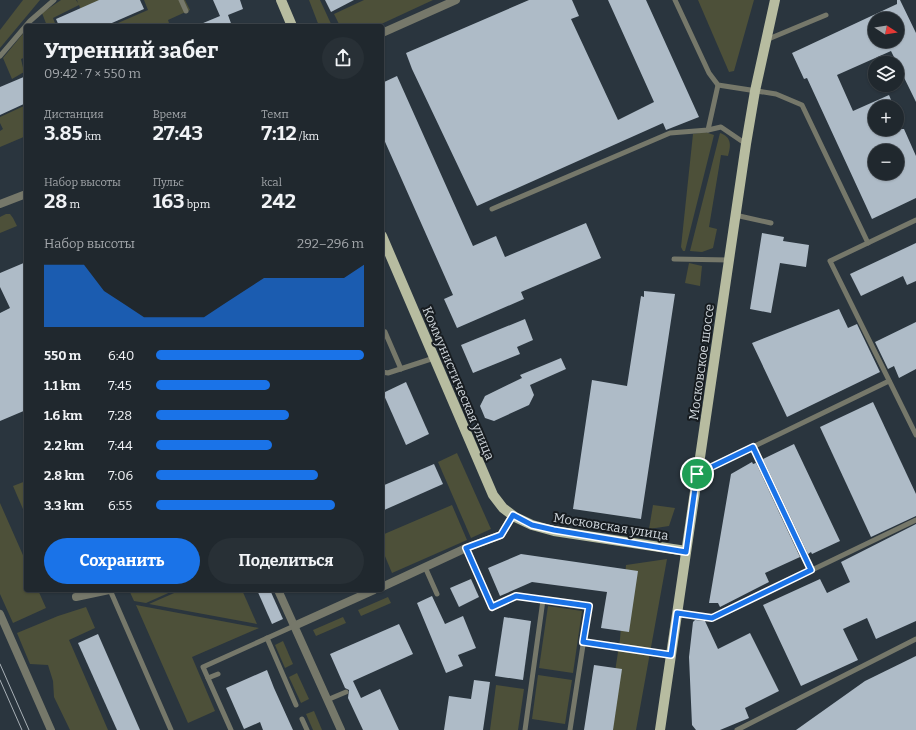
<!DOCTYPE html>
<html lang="ru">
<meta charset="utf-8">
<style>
body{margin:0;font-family:Bitter,serif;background:#283036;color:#f1f3f6;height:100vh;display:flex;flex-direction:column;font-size:15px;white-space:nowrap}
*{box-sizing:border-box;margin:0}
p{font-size:13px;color:#a2a6aa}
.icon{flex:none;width:22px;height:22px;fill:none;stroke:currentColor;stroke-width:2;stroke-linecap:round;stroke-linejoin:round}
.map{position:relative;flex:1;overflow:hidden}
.side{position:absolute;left:24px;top:24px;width:360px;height:568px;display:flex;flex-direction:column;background:#20282e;border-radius:4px;box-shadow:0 1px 3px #0004,0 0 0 1px #3d444a}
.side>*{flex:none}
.needle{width:26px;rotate:102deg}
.controls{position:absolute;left:868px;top:12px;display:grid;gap:8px}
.controls a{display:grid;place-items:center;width:36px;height:36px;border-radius:50%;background:#20282e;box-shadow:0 1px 3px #0004,0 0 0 1px #3d444a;font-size:20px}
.pin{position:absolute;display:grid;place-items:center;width:34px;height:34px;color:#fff;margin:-17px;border:2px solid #fff;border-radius:50%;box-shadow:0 1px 4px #0007}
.round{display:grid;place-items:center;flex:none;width:42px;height:42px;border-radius:21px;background:#283036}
.headline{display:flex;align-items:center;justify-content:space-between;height:68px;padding:0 20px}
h1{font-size:22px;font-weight:700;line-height:30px}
.stats{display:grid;grid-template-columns:repeat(3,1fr);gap:6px;height:68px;padding:4px 20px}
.stats div{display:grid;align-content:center}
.stats b{font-size:20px;font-weight:700}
.stats small{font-size:11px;font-weight:400}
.stats p{font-size:11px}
.chart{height:112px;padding:8px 20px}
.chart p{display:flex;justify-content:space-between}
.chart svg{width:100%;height:72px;margin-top:4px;fill:#1a73e8;opacity:.7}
.button{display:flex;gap:8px;margin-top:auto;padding:8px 20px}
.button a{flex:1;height:46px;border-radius:24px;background:#1a73e8;color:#fff;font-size:16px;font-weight:700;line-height:46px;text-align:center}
.button a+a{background:#283036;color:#f1f3f6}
ul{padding:0 20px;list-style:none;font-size:13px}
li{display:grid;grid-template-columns:64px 48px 1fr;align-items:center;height:30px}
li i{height:10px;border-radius:5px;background:#1a73e8}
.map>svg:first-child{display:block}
.green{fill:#4d5039}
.building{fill:#aebbc7;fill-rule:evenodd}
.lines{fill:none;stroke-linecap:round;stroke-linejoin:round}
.service{stroke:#76786a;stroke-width:5}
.minor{stroke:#76786a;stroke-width:8}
.tertiary{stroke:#76786a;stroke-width:8}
.primary{stroke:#b7bca0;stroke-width:10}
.tram{stroke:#a9b1b7;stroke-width:1}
.route-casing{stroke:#fff;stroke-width:8}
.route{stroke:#1a73e8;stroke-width:5}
.labels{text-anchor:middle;stroke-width:4;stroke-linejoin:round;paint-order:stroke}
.street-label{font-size:13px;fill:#d0d7dd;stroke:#171c20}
</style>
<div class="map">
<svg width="916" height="730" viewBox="0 0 916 730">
<rect width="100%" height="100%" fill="#2a353e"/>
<!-- green -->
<g class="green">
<path d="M23,0H40L0,48V30Z"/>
<path d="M61,0H76L78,3L77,0H101L82,13L79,5L53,18L56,26H47L42,13Z"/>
<path d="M144,0H185L190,10L168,20L170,26H111L148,10Z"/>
<path d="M309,0H320L332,26H319Z"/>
<path d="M364,0H433L377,26H340L334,14Z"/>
<path d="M698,0H754L734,71L729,72Z"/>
<path d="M26,30V57L21,59L24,72L12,79L3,58Z"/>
<path d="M26,105V136L0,147V131L3,129L0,123V117Z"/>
<path d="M705,132L714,135L685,251H683L681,247L693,134Z"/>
<path d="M720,133C732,137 731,146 728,156L721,155L709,227L717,229L713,248L702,252L690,251Z"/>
<path d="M6,214H10L13,218L17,226L0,233V217Z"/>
<path d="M689,263L702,266L700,286L685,283Z"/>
<path d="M457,453L491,529L471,538L438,462Z"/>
<path d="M26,481V516L13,486Z"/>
<path d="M0,503L26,562V590H38L46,608L13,623L0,594Z"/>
<path d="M452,505L467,540L392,573L382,549V535Z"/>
<path d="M653,505L675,508L669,526L649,529Z"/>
<path d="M667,559L636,730H606L620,639L626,565Z"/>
<path d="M129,590H175L146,603L134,601Z"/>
<path d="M181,590H242L257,624L149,604Z"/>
<path d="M388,597L391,603L361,616L358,610Z"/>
<path d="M136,605L259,628L192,657L215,711L188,723Z"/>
<path d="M548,606L582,611L573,673L539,668Z"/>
<path d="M86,607L95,628L69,640L108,730H70L54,697L53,681L48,665L30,664L17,633L58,616Z"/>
<path d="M343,617L346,623L316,636L313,630Z"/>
<path d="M283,641L293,664L285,668L275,645Z"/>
<path d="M297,673L309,699L301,703L289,677Z"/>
<path d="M538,675L572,680L565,724L532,719Z"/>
<path d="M496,685L524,689L518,730H490Z"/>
<path d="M314,711L322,730H313L306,714Z"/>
</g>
<!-- building -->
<g class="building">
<path d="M99,0H140L144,9L105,26H59L56,19Z"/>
<path d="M213,0H240L243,9L228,15L232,26H196L220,16Z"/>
<path d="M325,0H354L331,12Z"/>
<path d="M529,0H572L579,16L571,19L618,120L654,102L608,0H646L699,117L666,130L663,123L477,206L412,69L406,53Z"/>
<path d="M897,0H900L916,33V102L891,51L837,75L853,111L889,95L894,107H875V129H904L916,156V198L872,219L807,78L804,79L792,53L897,4ZM875,19H897V41H875ZM875,151H897V173H875Z"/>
<path d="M26,76V103L0,115V87Z"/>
<path d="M397,76L473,246L496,236L505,257L586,223L601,258L521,292L524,299L457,328L444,299L453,295L382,135V83Z"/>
<path d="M762,233L784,237L783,241L809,245L806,267L780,263L771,313L750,309Z"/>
<path d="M916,243V281L907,285L903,276L861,296L850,274Z"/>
<path d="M26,262V410L0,421V313L10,308L0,287V273Z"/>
<path d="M644,291L675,294L641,519L573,509L592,380L627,386L641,296L644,297Z"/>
<path d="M839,309L848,328L857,324L880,372L787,417L752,343Z"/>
<path d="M525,319L533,340L517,347L520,354L473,373L461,345Z"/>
<path d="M916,322V369L899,378L894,366L888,369L875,342Z"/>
<path d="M561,358L566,369L530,385L534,395L529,405L494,421L485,418L480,406L485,396L522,378L520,375Z"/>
<path d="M406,382L429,434L406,445L383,393Z"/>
<path d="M873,402L916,494V516L871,537L820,427Z"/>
<path d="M794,444L840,541L812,554L811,552L808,554L763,459Z"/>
<path d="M752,462L753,464L756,463L800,557L765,573L769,582L720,607L718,603H709L731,474Z"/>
<path d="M434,464L443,484L382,511V486Z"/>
<path d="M916,524V621L876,639L867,618L843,629L858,660L801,686L763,605L820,579L827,593L850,582L841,562Z"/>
<path d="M521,554L638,571L629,632L601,628L607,592L532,582L500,596L488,568Z"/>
<path d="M471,579L479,597L459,607L450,588Z"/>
<path d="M257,590H270L283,619L272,624Z"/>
<path d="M432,596L445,624L463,616L476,648L458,655L463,666L446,673L417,603Z"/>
<path d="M504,617L531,621L523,680L495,676Z"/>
<path d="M695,620L705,621L718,649L750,633L779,691L745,708L749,718L720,730H696L692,725L689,657L693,622Z"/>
<path d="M399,624L413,654L353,681L361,698L380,689L399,730H363L348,698L349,690L345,688L330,654Z"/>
<path d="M98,634L140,730H117L78,643Z"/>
<path d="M916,656V730H796L865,681Z"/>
<path d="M594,665L622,669L613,730H584Z"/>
<path d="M267,670L274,688L293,730H263L260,722L244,729L226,688Z"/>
<path d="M474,680L490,682L483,730H444L449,696L471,699Z"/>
</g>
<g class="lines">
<!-- service -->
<g class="service">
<path d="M181,0L186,11"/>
<path d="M675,0L709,73L718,85L776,94L802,105L868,243"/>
<path d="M766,40L826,15"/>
<path d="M0,56L30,21L54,0"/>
<path d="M708,130L718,85"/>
<path d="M492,209L670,133L708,130L721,127L746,144"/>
<path d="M735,215L771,223"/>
<path d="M916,220L830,261L916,435"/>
<path d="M674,259L729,260"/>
<path d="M382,334L385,332L401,369"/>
<path d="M382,372L388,373L434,358"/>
<path d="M753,447L811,570"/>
<path d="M697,474L889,381"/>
<path d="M466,548L492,607L516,596L589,606L570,730"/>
<path d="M425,567L437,594"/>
<path d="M110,590L171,730"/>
<path d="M677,613L712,618L916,520"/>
<path d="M267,638L296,705"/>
<path d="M583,642L671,655"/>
<path d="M208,678L218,674"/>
<path d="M327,700L346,692"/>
<path d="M302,719L307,730"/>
<path d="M231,730L203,667L294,626"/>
<path d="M525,730L543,600"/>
<path d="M737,730L916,639"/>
</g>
<!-- minor -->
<g class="minor">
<path d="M382,33L456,0"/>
<path d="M0,204L26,194"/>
<path d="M382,587L466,548L501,535L513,515"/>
<path d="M278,590L341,730"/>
<path d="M76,597L109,590"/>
<path d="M294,626L374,590"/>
</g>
<!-- tertiary -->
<path class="tertiary" d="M0,614L51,730"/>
<!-- primary -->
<g class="primary">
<path d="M281,0L292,26"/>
<path d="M382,236L493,495L503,508L515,517L532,525L554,531L686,551"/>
<path d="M660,730L746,144L755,91L775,0"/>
</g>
<!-- tram -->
<g class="tram">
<path d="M0,664L29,730"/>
<path d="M0,680L22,730"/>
</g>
</g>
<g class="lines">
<!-- route casing -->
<g class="route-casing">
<path id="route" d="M753,447L811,570L712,618L677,613L671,655L583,642L589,606L516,596L492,607L466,548L501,535L513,515L532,525L554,530L686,552L697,474Z"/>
</g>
<!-- route -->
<use href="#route" class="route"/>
</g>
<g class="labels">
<!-- street labels -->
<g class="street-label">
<text transform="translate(701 362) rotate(-82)" y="5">Московское шоссе</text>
<text transform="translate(459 383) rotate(67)" y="5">Коммунистическая улица</text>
<text transform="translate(611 526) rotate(9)" y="5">Московская улица</text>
</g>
</g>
</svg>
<div class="controls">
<a><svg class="needle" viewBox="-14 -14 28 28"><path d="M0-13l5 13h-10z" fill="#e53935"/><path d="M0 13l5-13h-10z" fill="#a2a6aa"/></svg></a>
<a><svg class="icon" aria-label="layers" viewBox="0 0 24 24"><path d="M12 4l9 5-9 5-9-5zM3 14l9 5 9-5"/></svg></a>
<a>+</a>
<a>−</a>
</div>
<div class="pin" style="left:697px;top:474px;background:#1e9e55"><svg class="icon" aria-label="arrive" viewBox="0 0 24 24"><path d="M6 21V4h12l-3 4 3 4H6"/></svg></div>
<section class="side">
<div class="headline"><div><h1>Утренний забег</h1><p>09:42 · 7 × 550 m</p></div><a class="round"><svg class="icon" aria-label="share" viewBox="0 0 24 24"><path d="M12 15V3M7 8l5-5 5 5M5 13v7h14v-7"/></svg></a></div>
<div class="stats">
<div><p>Дистанция</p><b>3.85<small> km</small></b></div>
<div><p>Время</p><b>27:43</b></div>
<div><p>Темп</p><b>7:12<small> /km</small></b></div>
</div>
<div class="stats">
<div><p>Набор высоты</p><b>28<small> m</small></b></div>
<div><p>Пульс</p><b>163<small> bpm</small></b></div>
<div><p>kcal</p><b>242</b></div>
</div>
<div class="chart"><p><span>Набор высоты</span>292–296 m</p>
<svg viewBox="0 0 160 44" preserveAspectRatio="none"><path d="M0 44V6L10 6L20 6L30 22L40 30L50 38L60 38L70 38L80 38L90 30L100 22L110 14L120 14L130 14L140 14L150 14L160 6V44z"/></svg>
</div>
<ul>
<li><b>550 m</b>6:40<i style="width:100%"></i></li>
<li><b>1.1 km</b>7:45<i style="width:55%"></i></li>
<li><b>1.6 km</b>7:28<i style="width:64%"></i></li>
<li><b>2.2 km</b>7:44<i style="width:56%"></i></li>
<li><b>2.8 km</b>7:06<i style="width:78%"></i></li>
<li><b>3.3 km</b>6:55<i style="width:86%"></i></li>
</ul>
<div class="button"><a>Сохранить</a><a>Поделиться</a></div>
</section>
</div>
